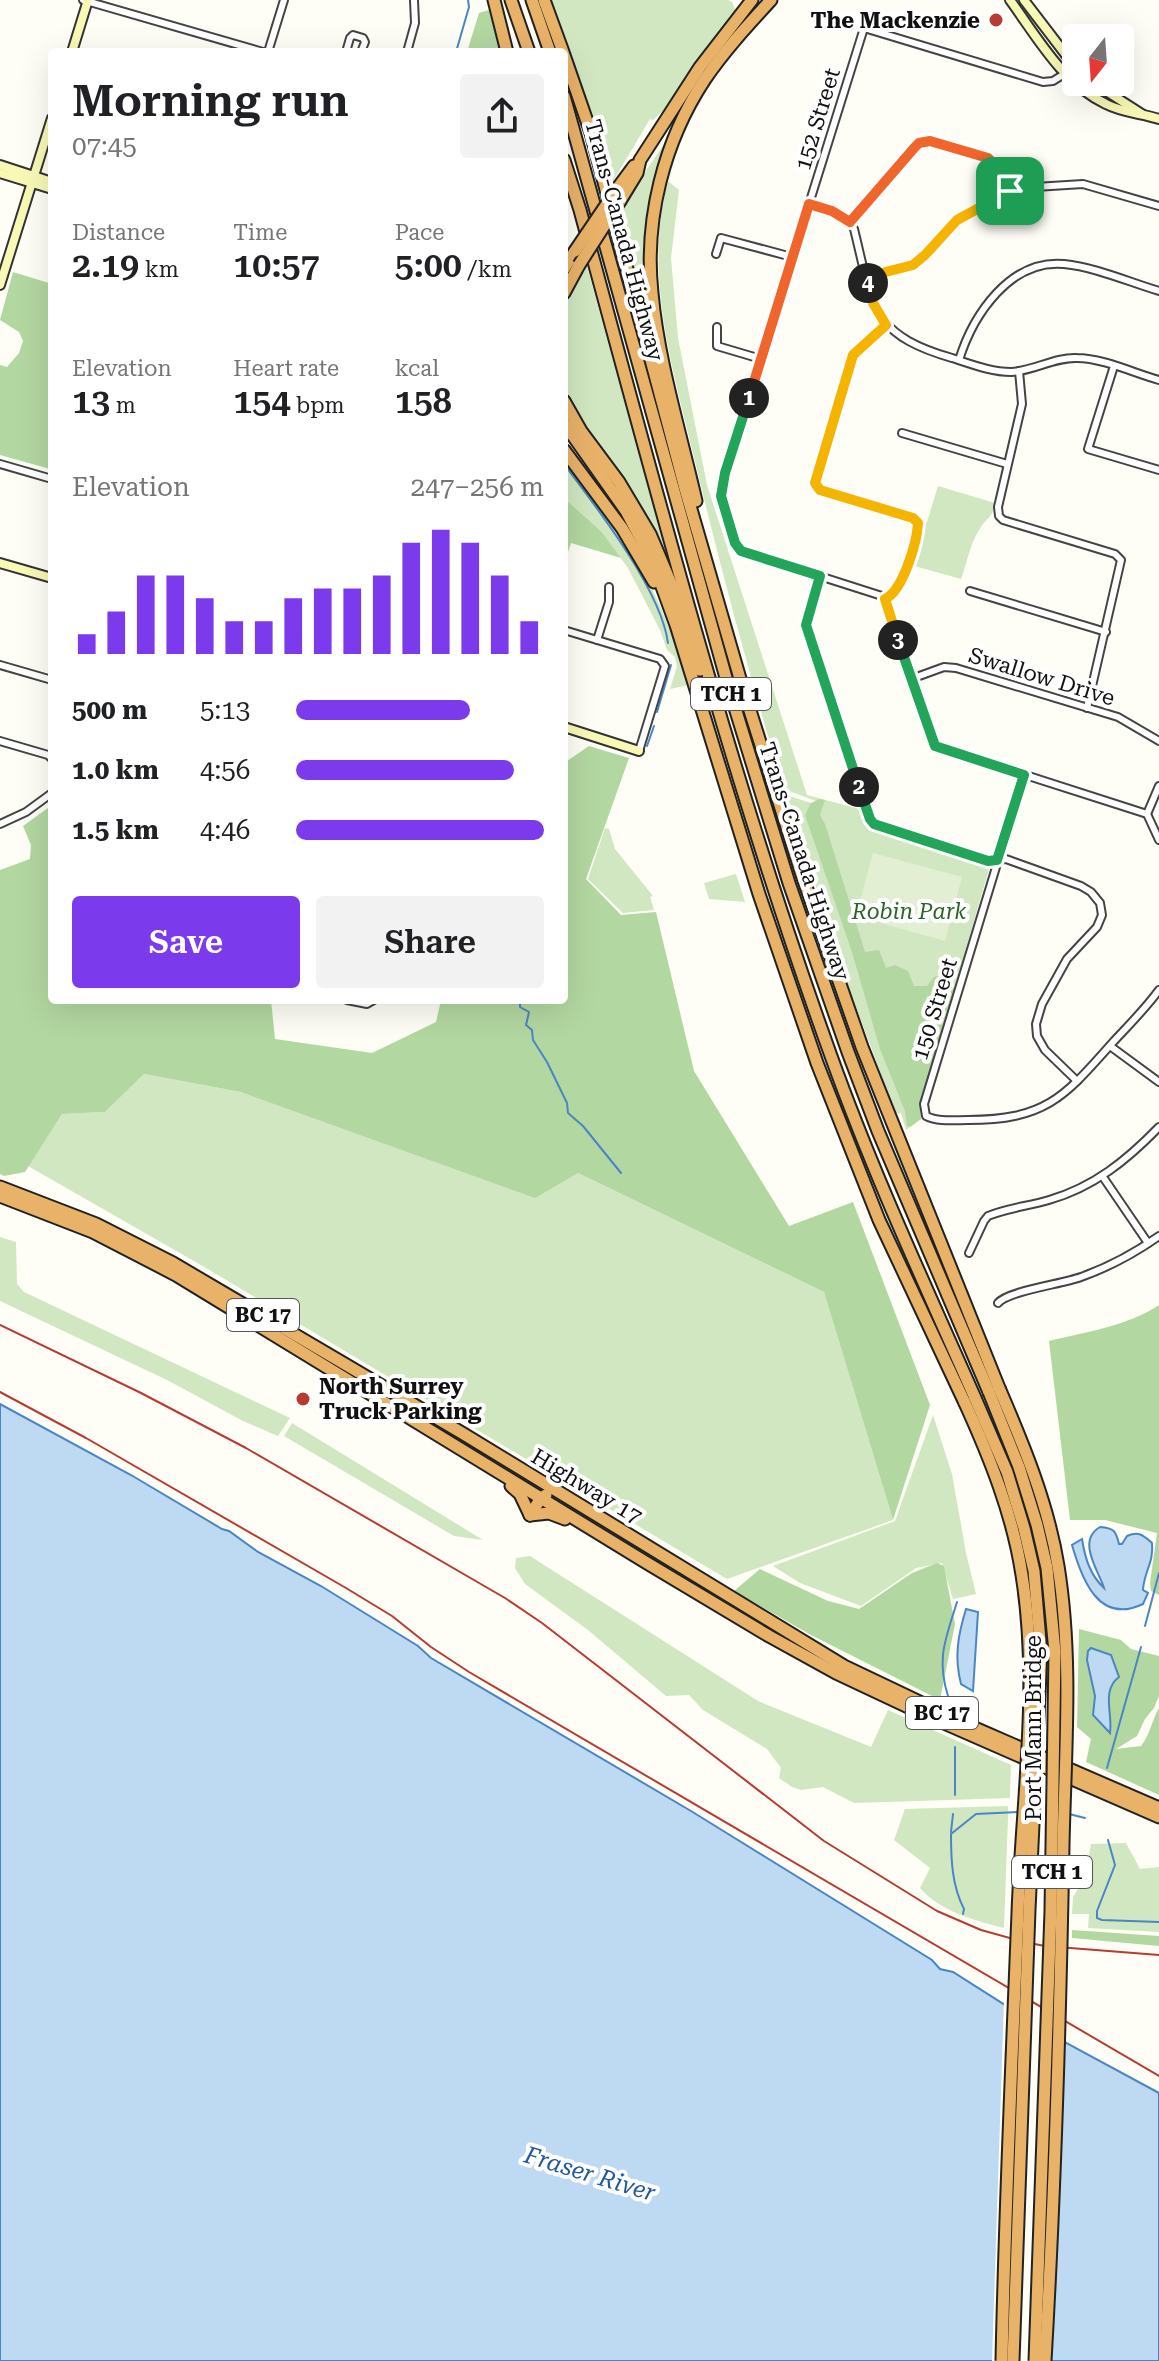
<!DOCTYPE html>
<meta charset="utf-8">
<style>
body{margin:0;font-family:"Roboto Serif",serif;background:#f2f2f2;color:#202124;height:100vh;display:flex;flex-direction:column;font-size:30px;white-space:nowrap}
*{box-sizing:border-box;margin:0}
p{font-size:26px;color:#757577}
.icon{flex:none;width:44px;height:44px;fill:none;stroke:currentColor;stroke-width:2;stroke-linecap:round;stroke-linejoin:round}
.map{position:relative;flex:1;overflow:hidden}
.side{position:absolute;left:48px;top:48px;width:520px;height:956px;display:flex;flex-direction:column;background:#fff;border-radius:8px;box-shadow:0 8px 32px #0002}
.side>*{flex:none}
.needle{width:52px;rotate:197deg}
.controls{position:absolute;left:1062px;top:24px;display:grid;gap:16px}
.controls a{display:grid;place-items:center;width:72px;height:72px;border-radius:8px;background:#fff;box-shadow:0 8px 32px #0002;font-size:40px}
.pin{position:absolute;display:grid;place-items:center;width:68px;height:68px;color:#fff;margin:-34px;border-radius:16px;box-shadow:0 4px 12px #0006}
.km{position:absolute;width:40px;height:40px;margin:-20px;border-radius:50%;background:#222;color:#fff;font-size:22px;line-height:40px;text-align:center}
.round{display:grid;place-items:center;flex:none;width:84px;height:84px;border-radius:8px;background:#f2f2f2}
.headline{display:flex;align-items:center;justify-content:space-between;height:136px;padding:0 24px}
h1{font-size:44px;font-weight:600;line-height:60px}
.figures{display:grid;grid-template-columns:repeat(3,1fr);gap:12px;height:136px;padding:8px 24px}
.figures div{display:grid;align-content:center}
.figures b{font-size:34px;font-weight:600}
.figures small{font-size:22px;font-weight:400}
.figures p{font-size:22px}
.chart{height:224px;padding:16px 24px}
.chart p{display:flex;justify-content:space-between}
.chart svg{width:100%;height:144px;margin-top:8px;stroke:#7c3aed;stroke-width:6}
.primary-button{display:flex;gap:16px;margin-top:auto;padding:16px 24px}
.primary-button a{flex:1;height:92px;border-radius:8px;background:#7c3aed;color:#fff;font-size:32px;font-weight:600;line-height:92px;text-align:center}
.primary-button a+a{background:#f2f2f2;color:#202124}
ul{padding:0 24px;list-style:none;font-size:26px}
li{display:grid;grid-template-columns:128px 96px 1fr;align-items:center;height:60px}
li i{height:20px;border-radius:10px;background:#7c3aed}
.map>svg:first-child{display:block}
.green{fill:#d0e7c1}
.forest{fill:#b3d7a1}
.pitch{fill:#e2efd2}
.water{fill:#bed9f2;stroke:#4a86c4;stroke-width:2}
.pier{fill:#fefef6}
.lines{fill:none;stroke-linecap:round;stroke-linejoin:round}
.stream{stroke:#4a86c4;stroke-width:2}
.street-casing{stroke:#444;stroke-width:10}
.secondary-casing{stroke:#333;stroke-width:12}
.highway-casing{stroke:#222;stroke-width:15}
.street{stroke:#fff;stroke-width:6}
.secondary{stroke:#f9f9b6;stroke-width:8}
.highway{stroke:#e9b269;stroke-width:11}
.rail{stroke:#b83b32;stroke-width:2}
.highway-bridge-casing{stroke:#222;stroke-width:15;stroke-linecap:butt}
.highway-bridge{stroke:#e9b269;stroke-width:11}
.split-1-casing{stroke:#fff;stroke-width:16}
.split-2-casing{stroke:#fff;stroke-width:16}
.split-3-casing{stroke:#fff;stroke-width:16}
.split-4-casing{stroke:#fff;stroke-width:16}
.split-5-casing{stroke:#fff;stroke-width:16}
.split-1{stroke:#f0652b;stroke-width:10}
.split-2{stroke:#22a559;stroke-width:10}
.split-3{stroke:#22a559;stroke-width:10}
.split-4{stroke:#f5b400;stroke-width:10}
.split-5{stroke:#f5b400;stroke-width:10}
.poi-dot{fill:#b83b32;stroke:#fff;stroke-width:3}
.labels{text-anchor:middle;stroke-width:8;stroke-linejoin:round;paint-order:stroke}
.shield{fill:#fff;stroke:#585858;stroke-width:2}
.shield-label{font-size:20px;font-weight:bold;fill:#111}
.poi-label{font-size:22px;font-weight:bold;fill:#111;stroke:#fff;text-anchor:end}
.street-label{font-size:22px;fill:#111;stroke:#fff}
.park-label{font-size:22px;font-style:italic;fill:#2b6525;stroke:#fff}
.water-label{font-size:24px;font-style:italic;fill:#22599b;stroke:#fff}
</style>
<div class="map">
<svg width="1159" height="2361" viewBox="0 0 1159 2361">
<rect width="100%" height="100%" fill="#fefef6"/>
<!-- green -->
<g class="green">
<path d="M550,0H728L732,2L736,11L704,53L668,106L653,120L650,119L612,183L581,83Z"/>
<path d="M670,135L671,136L655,180V351L619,211Z"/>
<path d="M668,181L679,190L671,258L678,338L707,485L807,795L863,810L868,823L873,828L984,863L989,869L920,1107L921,1119L906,1130L901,1113L896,1114L850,991L786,795L811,803L816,801L784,789C751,681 721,571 695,461C673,369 643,276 668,181Z"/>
<path d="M586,263L669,564H667L564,388V302Z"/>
<path d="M564,460C595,501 628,541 651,587C667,618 678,652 689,685L670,689L677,666L675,657L667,650L660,630L628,568L602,532L564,498Z"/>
<path d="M938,486L995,503C993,519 986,517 979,530C970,544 967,563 961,579L911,565L922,525L927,522Z"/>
<path d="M605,828L609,829L615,849L653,896L650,897L654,910L623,913L588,879Z"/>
<path d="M736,874L745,902L709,899L704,883Z"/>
<path d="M144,1074L241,1092L578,1173L824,1292L893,1520L727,1579L206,1268L28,1166L62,1114L105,1112Z"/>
<path d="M0,1237L16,1242L17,1284L24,1292L290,1418L278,1436L243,1421L167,1380L0,1301Z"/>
<path d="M933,1415L952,1474L966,1553L976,1594L953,1599L942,1563L916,1568L861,1606L800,1583L773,1566L895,1521Z"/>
<path d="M292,1423L483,1540L454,1536L284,1436Z"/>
<path d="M530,1556L758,1701L871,1747L888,1710L1011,1765L1010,1798L854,1803L823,1787L801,1790L792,1787L779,1778L781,1768L767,1749L703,1710L689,1695L666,1696L588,1630L525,1584L515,1568L516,1558Z"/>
<path d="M1008,1806V1818L1004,1928C974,1920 941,1912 920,1888L930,1868L894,1840L905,1809Z"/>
<path d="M1126,1843L1140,1869L1159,1867V1932L1088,1928L1089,1914H1072L1073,1897L1085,1878L1091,1844Z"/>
</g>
<!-- forest -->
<g class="forest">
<path d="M489,10L500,52H467L479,13Z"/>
<path d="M13,272L52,284L50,469L0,455V365L7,367L19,353L23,341L19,332L0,320Z"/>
<path d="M564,498L602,532L621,558L571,543L564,564Z"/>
<path d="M589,746L629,758L586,879L621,915L656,912L694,1071L789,1226L853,1202L930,1405L893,1520L824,1292L578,1173L535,1198L241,1092L144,1074L105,1112L62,1114L25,1172L4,1176L0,1174V870L30,859L31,845L23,826L52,805V1000H271L275,1039L372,1053L436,1022L441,1000H564V763Z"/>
<path d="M820,799L825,800L820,815L825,824L865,952L879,950L886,968L895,965L908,971L914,986H927L934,977C947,973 949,979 955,989L920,1107L921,1119L910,1127L907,1126L905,1111L880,1049L852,952L805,815L811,803Z"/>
<path d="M1159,1305V1595L1151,1591L1150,1583L1157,1533L1105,1520H1070L1049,1341C1085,1332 1128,1326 1159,1305Z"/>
<path d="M937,1563L944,1566L955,1624L940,1700L811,1635L734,1591L760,1569L828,1601L859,1609L912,1573Z"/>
<path d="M1079,1629L1121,1640L1131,1649L1159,1656V1696L1154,1708L1145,1719L1137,1736L1116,1749L1141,1746C1151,1733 1151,1722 1159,1708V1795L1086,1762L1091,1739L1077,1727Z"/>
<path d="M1072,1930L1159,1936V1946L1072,1938Z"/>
</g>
<!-- pitch -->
<path class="pitch" d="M873,853L962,877L945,941L856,916Z"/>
<!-- water -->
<g class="water">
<path d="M0,1404L131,1475L222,1529L229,1531L258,1552L321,1586L418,1646L431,1658L691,1811L932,1960L940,1969L953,1972L1057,2038L1159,2093V2361H0Z"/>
<path d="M1100,1527C1114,1528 1116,1531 1119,1544H1122L1127,1536C1139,1531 1143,1535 1152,1543C1154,1563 1144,1571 1143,1590L1148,1593L1143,1604C1099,1625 1082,1580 1072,1545L1082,1539C1085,1558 1090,1575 1104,1588C1099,1571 1076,1541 1100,1527Z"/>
<path d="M966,1609L978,1612L973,1691L961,1684C954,1657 958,1635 966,1609Z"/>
<path d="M1091,1648L1111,1655L1119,1677C1101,1690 1113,1714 1110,1733L1093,1715L1095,1696L1087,1660L1088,1651Z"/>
</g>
<!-- pier -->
<path class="pier" d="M1004,2000L1065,2037L1052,2361H992Z"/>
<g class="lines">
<!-- stream -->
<g class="stream">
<path d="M456,52L469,7L468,0"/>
<path d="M564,464C597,508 661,590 668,643"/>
<path d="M657,712L671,665"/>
<path d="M647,746L654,726"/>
<path d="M520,1000V1007L529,1012L526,1025L532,1030L533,1040L547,1062L567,1103L568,1113L583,1126L621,1173"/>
<path d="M1145,1626L1159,1573"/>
<path d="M948,1696C936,1658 946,1638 957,1602"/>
<path d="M955,1747V1795"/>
<path d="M1107,1768L1141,1647"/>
<path d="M1069,1814L1085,1818"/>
<path d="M951,1832L953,1814"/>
<path d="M1108,1840L1115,1865L1097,1911V1918L1102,1920L1159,1922"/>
<path d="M963,1914L964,1909C952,1886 951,1860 951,1834L976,1814L1019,1812"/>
</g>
<!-- street casing -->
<g class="street-casing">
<g id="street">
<path d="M83,0L263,52"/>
<path d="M268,52L284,0"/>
<path d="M346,52L350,38L353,35L363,38L365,42L361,52"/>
<path d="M407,52L415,23L414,0"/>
<path d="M1069,71L1053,81L1043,82L864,28L725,473L721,496L735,543L741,551L882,596L935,746L1147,814"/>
<path d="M809,204C826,209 845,212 854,229C873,305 869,334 952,358C971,364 991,372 1011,372C1034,371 1054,357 1077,358C1102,358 1134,373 1159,380"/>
<path d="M850,222L915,147L919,143L930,141L988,158L998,168L1010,191"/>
<path d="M716,254L721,238L792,257"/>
<path d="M866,277L913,265L925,255L957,220L1010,191L1019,188L1083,184L1159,206"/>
<path d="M717,327V346L761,359"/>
<path d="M959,360C973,315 1010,259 1064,264C1095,267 1129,282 1159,291"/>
<path d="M1114,366L1088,449L1159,470"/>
<path d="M1019,371L1022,404L998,507L999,516L1003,520L1115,554L1121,560L1087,708"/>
<path d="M902,433L1007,464"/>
<path d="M0,464L52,479"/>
<path d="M820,576L806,625L871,821L883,827L988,861L1006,859L1081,886L1091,892L1100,903L1102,915L1097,927L1067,959L1042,1004L1036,1024L1037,1036L1045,1050L1077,1081"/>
<path d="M970,591L1106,632"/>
<path d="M885,599C907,588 912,549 918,527L916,520L820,490L817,487L815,479L853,355L886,325"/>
<path d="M564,630L660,659L665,666L639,751"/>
<path d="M597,640L609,602V587"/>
<path d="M0,665L52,680"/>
<path d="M911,679L944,667L956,668L1118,717L1159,741"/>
<path d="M0,741L48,755L52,759"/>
<path d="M1024,775L924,1104L926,1116C938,1122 954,1120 968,1120C1047,1120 1065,1096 1114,1041C1129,1025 1146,1008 1159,990"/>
<path d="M1147,814L1159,786"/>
<path d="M1147,814L1159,840"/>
<path d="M0,824L26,812L52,793"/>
<path d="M347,1000L367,1004L374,1000"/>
<path d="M1110,1046L1159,1082"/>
<path d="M1103,1177L1148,1243"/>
<path d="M969,1253L984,1221L988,1216C1007,1208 1029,1206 1049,1200C1094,1187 1127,1160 1159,1127"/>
<path d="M998,1303C1008,1291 1062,1284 1081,1277C1109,1267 1135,1253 1159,1236"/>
</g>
</g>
<!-- secondary casing -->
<g class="secondary-casing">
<g id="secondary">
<path d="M1010,0C1037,37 1063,84 1106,104C1123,113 1141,113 1159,119"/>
<path d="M1024,0L1076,68"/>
<path d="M72,52L88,0"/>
<path d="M1092,82L1142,114"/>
<path d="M0,165L52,182"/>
<path d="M0,173L52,189"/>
<path d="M0,285L52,118"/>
<path d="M0,563L52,578"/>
<path d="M564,727L639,751"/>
</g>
</g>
<!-- highway casing -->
<g class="highway-casing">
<g id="highway">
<path d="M494,0L507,52"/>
<path d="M511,0L529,52"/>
<path d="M532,0L550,52"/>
<path d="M544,0L563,52"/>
<path d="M564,55L591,133L686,492L741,682L803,878L862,1047L999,1388"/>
<path d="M564,96L728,685L789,883L848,1052L878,1131L989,1392"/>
<path d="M564,160L580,210C657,494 731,779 831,1056C873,1173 925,1285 975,1398"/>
<path d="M617,189L634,166"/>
<path d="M620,201L637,173L640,160L700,67L752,0"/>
<path d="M564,269L575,251"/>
<path d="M564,293L579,265"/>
<path d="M564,401L581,431L619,482L650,534L672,586L700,670"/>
<path d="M564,423L626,511L653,562L676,625L759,894L817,1063L879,1220L965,1403"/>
<path d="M564,450L622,528L654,582"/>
<path d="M696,501C681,435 658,361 652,293C644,219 664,141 705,79C724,51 748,25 771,0"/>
<path d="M0,1187L96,1224L173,1263L462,1433L844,1666L970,1726L1159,1808"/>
<path d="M0,1196L93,1232L176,1275L647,1563L769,1636L836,1673L921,1713L1159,1817"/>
<path d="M511,1486L520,1494L530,1515"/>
<path d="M530,1515L541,1498L546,1495"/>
<path d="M530,1515L549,1513L565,1519"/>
</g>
</g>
<!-- street -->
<use href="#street" class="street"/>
<!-- secondary -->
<use href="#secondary" class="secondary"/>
<!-- highway -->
<use href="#highway" class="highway"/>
<!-- rail -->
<g class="rail">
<path d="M0,1325L141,1393L246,1448L505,1598L542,1623L824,1841L937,1911L981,1930L1024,1942L1045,1946L1159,1955"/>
<path d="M0,1392L86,1438L346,1588L392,1616L431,1647L469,1672L1159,2076"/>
</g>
<!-- highway-bridge casing -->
<g class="highway-bridge-casing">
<g id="highway-bridge">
<path d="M575,251L617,189"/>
<path d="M579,265L620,201"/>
<path d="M999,1388C1024,1446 1048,1504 1058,1566C1073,1658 1065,1753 1063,1845C1060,2017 1055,2189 1045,2361"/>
<path d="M989,1392L1019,1467L1037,1525L1047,1568L1055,1652L1051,1911L1035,2361"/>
<path d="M975,1398L1007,1472L1024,1528L1034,1571L1041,1652L1029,1910L1013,2361"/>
<path d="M965,1403C990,1458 1013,1515 1022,1575C1040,1686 1022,1801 1018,1913C1012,2062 1005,2212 1002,2361"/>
</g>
</g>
<!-- highway-bridge -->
<use href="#highway-bridge" class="highway-bridge"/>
</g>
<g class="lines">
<!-- split-1 casing -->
<g class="split-1-casing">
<path id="split-1" d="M749,398L809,204L832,211L850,222L915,147L919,143L930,141L988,158L998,168L1010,191"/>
</g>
<!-- split-2 casing -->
<g class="split-2-casing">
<path id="split-2" d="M749,398L725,473L721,496L735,543L741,551L820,576L806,625L859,787"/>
</g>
<!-- split-3 casing -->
<g class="split-3-casing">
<path id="split-3" d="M859,787L870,819L874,824L988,861L997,860L1024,775L935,746L898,640"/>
</g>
<!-- split-4 casing -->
<g class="split-4-casing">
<path id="split-4" d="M868,283L873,303L886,325L853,355L815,483L820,490L913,518L918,523C917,542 903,591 885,599L898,640"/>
</g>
<!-- split-5 casing -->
<g class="split-5-casing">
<path id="split-5" d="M868,283L866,277L913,265L925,255L957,220L1010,191"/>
</g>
<!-- split-1 -->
<use href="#split-1" class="split-1"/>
<!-- split-2 -->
<use href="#split-2" class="split-2"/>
<!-- split-3 -->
<use href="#split-3" class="split-3"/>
<!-- split-4 -->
<use href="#split-4" class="split-4"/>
<!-- split-5 -->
<use href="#split-5" class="split-5"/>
</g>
<!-- markers -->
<g class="poi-dot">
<circle cx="996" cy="20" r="8"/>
<circle cx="303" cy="1399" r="8"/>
</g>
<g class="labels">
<!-- shield labels -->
<g class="shield">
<rect x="691" y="678" width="80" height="32" rx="6"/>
<rect x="227" y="1299" width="72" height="32" rx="6"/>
<rect x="906" y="1697" width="72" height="32" rx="6"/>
<rect x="1012" y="1856" width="80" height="32" rx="6"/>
</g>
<g class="shield-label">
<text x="731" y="701">TCH 1</text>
<text x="263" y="1322">BC 17</text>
<text x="942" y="1720">BC 17</text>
<text x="1052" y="1879">TCH 1</text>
</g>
<!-- poi labels -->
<g class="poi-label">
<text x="980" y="28">The Mackenzie</text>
<text x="319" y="1394" text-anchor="start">North Surrey<tspan x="319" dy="25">Truck Parking</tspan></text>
</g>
<!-- street labels -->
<g class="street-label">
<text transform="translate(817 119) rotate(-73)" y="8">152 Street</text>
<text transform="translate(625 240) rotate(75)" y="8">Trans-Canada Highway</text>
<text transform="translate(1042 676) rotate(17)" y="8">Swallow Drive</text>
<text transform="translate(805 861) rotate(72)" y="8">Trans-Canada Highway</text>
<text transform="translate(934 1009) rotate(-73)" y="8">150 Street</text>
<text transform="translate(587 1486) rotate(31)" y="8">Highway 17</text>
<text transform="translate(1033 1728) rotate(-90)" y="8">Port Mann Bridge</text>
</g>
<!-- park labels -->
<g class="park-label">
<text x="909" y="919">Robin Park</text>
</g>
<!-- water labels -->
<g class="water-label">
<text transform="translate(590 2174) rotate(17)" y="8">Fraser River</text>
</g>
</g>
</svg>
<div class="controls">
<a><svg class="needle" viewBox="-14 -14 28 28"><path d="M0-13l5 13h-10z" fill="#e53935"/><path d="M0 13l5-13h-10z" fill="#757577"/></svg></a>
</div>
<div class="pin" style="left:1010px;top:191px;background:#1e9e55"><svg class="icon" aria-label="arrive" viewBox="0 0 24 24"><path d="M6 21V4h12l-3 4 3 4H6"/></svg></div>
<b class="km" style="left:749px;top:398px">1</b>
<b class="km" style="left:859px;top:787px">2</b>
<b class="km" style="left:898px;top:640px">3</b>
<b class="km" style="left:868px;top:283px">4</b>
<section class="side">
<div class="headline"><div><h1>Morning run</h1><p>07:45</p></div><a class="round"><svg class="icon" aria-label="share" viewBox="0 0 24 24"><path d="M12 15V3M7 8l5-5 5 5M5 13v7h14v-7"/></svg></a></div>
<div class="figures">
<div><p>Distance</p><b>2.19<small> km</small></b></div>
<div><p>Time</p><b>10:57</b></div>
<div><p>Pace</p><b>5:00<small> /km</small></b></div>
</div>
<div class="figures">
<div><p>Elevation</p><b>13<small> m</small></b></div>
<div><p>Heart rate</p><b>154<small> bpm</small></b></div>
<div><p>kcal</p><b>158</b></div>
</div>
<div class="chart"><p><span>Elevation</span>247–256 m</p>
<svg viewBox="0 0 160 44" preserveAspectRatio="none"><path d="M5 44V38M15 44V31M25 44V20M35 44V20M45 44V27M55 44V34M65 44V34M75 44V27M85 44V24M95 44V24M105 44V20M115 44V10M125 44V6M135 44V10M145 44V20M155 44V34"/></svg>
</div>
<ul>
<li><b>500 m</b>5:13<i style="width:70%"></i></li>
<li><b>1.0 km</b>4:56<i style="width:88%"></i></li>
<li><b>1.5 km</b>4:46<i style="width:100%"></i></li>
</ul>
<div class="primary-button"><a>Save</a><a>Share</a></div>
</section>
</div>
